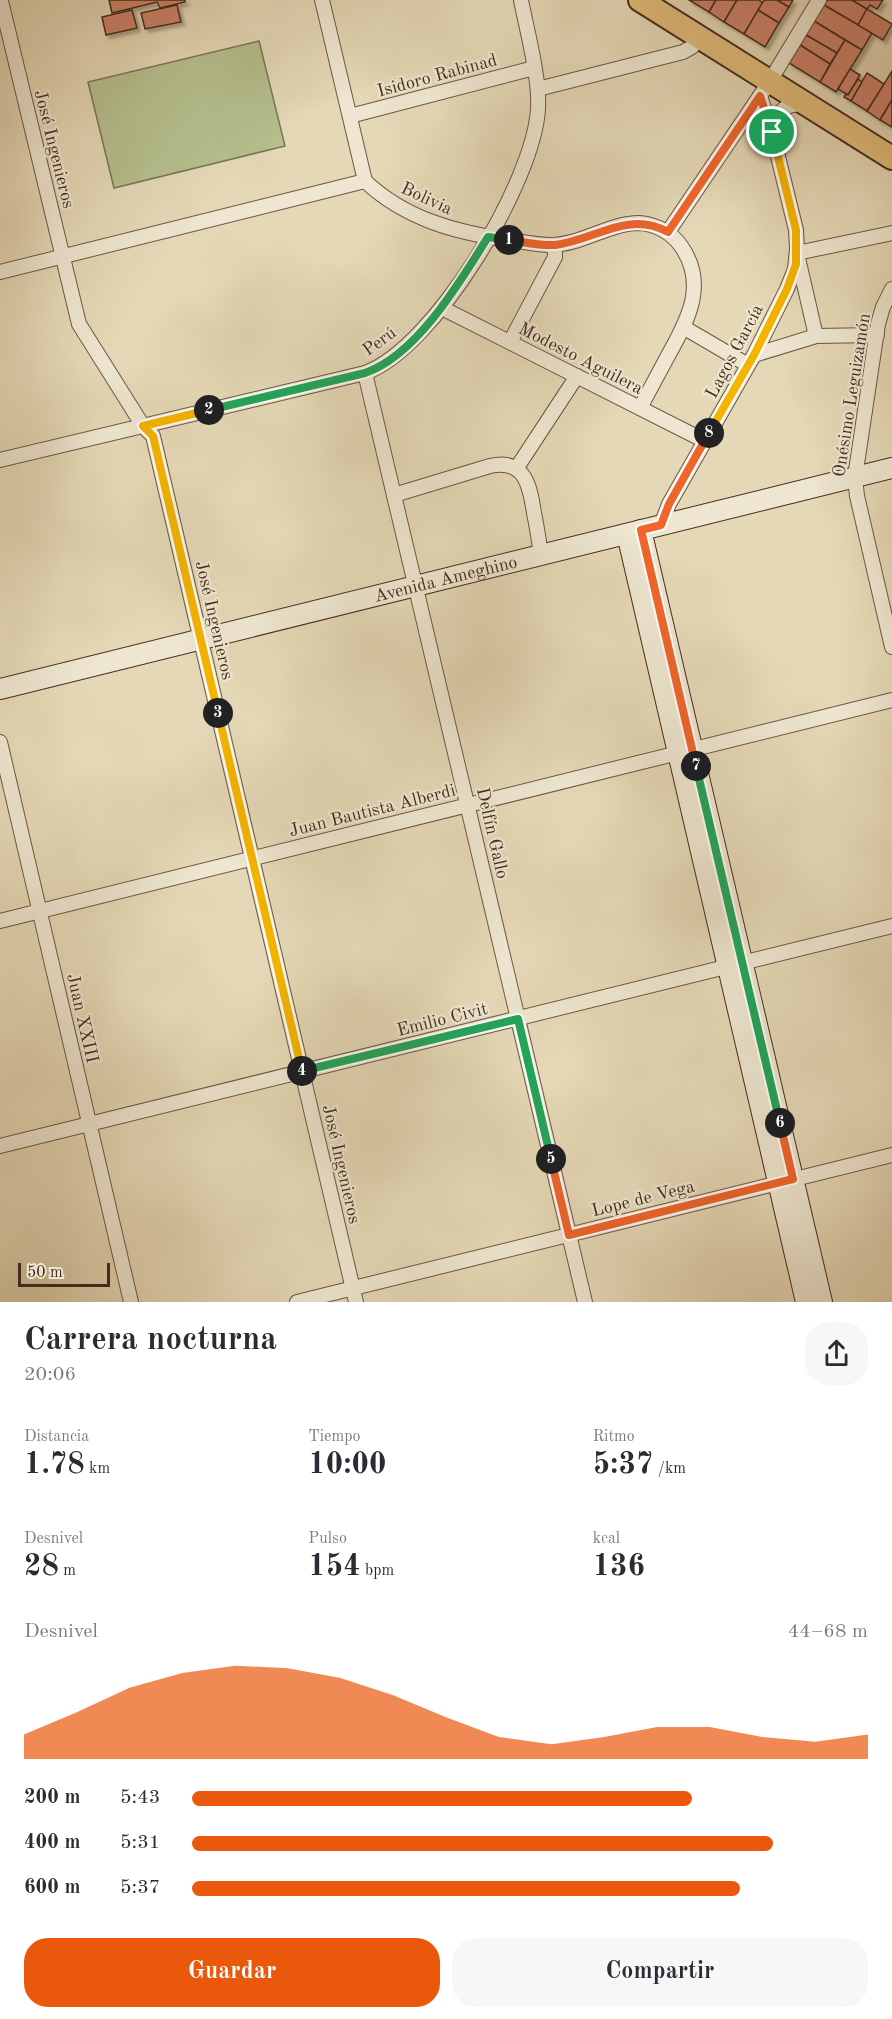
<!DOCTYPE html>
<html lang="es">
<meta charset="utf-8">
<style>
body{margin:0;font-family:"Old Standard TT",serif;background:#f7f7f7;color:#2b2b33;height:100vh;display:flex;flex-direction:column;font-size:22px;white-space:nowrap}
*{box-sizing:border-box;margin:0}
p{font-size:20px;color:#7c7c81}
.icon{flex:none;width:33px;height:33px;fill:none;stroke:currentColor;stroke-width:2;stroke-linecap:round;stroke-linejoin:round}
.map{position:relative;height:1302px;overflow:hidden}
.details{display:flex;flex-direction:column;background:#fff;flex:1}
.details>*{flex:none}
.scale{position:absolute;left:18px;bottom:15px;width:92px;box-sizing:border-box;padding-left:6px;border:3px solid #442c1d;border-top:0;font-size:16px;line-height:21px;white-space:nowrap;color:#442c1d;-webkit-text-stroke:4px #eee6d0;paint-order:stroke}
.pin{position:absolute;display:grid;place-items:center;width:51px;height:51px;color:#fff;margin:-26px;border:3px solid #fff;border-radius:50%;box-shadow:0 2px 6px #0007}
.km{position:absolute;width:30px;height:30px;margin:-15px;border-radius:50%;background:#222;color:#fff;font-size:16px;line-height:30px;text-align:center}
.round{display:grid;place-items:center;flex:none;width:63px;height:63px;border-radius:24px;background:#f7f7f7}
.summary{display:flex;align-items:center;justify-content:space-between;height:102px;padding:0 24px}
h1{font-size:33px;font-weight:700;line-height:45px}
.metrics{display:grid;grid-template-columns:repeat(3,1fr);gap:9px;height:102px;padding:6px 24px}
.metrics div{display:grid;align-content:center}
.metrics b{font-size:30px;font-weight:700}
.metrics small{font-size:16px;font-weight:400}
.metrics p{font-size:16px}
.chart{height:168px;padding:12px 24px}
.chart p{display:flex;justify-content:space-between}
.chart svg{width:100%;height:108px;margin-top:6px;fill:#ea580c;opacity:.7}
.button{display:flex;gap:12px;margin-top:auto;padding:12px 24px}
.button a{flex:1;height:69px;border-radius:24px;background:#ea580c;color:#fff;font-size:24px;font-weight:700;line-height:69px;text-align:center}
.button a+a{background:#f7f7f7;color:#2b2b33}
ul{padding:0 24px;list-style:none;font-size:20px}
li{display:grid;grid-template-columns:96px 72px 1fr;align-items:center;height:45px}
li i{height:15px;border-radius:8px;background:#ea580c}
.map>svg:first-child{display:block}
.green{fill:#b5bf8e;stroke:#7c7656;stroke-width:1.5}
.building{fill:#cc826b;stroke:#442c1d;stroke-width:1.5;filter:url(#shadow)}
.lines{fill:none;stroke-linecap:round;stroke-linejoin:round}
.street-casing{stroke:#6c5743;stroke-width:16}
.secondary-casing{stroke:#442c1d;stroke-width:22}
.primary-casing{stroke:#442c1d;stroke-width:26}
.street{stroke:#eee6d0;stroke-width:14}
.secondary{stroke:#eee6d0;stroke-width:20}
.primary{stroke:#e2bc7b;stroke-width:22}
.split-1-casing{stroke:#fff;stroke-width:12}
.split-2-casing{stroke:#fff;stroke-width:12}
.split-3-casing{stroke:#fff;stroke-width:12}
.split-4-casing{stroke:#fff;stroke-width:12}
.split-5-casing{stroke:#fff;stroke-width:12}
.split-6-casing{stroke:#fff;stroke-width:12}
.split-7-casing{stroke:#fff;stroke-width:12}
.split-8-casing{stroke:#fff;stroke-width:12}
.split-9-casing{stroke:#fff;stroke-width:12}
.split-1{stroke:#f0652b;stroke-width:8}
.split-2{stroke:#22a559;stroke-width:8}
.split-3{stroke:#f5b400;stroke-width:8}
.split-4{stroke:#f5b400;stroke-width:8}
.split-5{stroke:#22a559;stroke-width:8}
.split-6{stroke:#f0652b;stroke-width:8}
.split-7{stroke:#22a559;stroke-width:8}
.split-8{stroke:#f0652b;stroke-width:8}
.split-9{stroke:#f5b400;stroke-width:8}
.labels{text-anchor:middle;stroke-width:4.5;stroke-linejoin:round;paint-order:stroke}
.street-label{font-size:18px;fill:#442c1d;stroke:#eee6d0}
</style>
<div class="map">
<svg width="892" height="1302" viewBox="0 0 892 1302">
<defs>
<filter id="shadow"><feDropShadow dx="3.5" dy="3.5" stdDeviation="1.5" flood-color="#0004"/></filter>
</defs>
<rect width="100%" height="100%" fill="#e5d8b6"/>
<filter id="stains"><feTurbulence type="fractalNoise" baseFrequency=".00333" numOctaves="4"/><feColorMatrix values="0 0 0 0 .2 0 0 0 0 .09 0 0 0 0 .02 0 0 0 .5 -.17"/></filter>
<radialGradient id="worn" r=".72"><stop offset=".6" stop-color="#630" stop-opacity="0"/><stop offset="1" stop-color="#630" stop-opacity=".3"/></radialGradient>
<!-- green -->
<path class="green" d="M259,41L285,146L114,188L88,82Z"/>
<!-- building -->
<g class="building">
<path d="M109,0H185V2L160,8L157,2L112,13Z"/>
<path d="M689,0H716L709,12Z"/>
<path d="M716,0H737L724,22L709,12Z"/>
<path d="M737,0H759L763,3L744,34L724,22Z"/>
<path d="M764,0H777L789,7L779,23L758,10Z"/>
<path d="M777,0H793L789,7Z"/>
<path d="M827,0H852L867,9L858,25L824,5Z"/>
<path d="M852,0H883L877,9L870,5L867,9Z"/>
<path d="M177,5L181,22L145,29L141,13Z"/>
<path d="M824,5L872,33L862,50L814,21Z"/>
<path d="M867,9L892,24L883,40L858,25Z"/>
<path d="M132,10L137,28L106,35L102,17Z"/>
<path d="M758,10L779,23L765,47L744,34Z"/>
<path d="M814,21L845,40L837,53L806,35Z"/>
<path d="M806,35L837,53L830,64L800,45Z"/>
<path d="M845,40L862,50L836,92L820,82Z"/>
<path d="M800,45L830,64L820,82L789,63Z"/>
<path d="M850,69L860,75L848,95L838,89Z"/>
<path d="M892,71V100L880,120L867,111Z"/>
<path d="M867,73L884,84L867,111L851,101Z"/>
<path d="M858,79L862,82L851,101L844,97L846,94L848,95Z"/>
<path d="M892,100V127L880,120Z"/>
</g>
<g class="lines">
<!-- street casing -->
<g class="street-casing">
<g id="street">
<path d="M322,0L365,181"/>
<path d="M1,1L79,324L143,426L153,436L356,1302"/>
<path d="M538,89L683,52L692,47L699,36"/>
<path d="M350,116L534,68"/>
<path d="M773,130C775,113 786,102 804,105"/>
<path d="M365,181C405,219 457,233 510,240C523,242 537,245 551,245C581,245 609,223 639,223C656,224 672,233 681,246C707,283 689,318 670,352C660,371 650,389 640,408"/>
<path d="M668,232L770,81L819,0"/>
<path d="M797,253L892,233"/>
<path d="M798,258L816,336"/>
<path d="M0,272L365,181"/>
<path d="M892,289L883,307L878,324L855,477L857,496L892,647"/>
<path d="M442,308L705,441"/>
<path d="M683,327L748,365"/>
<path d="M510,342L555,257V250L550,245"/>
<path d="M754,355L816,336L877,335"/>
<path d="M365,373L585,1302"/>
<path d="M0,460L365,373C435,348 534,181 538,109C540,79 527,31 521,0"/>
<path d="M516,469L577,376"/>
<path d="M394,495L490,466C525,458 530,486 534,513C537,527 539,541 541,555"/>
<path d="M661,525L669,504L754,355L787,289L795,269L797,249L796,230L771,128L760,96"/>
<path d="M0,742L131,1302"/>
<path d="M0,921L892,700"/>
<path d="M0,1146L892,926"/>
<path d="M297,1302L892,1155"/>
</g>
</g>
<!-- secondary casing -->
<g class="secondary-casing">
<g id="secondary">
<path d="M641,530L822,1302"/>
<path d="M627,534L806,1302"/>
<path id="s1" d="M0,689L892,468"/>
</g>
</g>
<!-- primary casing -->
<g class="primary-casing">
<path id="primary" d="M640,0L892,158"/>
</g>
<!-- street -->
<use href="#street" class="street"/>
<!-- secondary -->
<use href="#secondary" class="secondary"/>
<!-- primary -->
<use href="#primary" class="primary"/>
</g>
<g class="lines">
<!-- split-1 casing -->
<g class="split-1-casing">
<path id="split-1" d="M509,240C524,242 540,246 555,245C596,240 627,210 668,232L760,96L772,132"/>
</g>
<!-- split-2 casing -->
<g class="split-2-casing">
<path id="split-2" d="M209,410L365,373C417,355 460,282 488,237L509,240"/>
</g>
<!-- split-3 casing -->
<g class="split-3-casing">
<path id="split-3" d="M209,410L143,426L153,436L218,713"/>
</g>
<!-- split-4 casing -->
<g class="split-4-casing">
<path id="split-4" d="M218,713L302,1071"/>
</g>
<!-- split-5 casing -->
<g class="split-5-casing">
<path id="split-5" d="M302,1071L518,1019L551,1159"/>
</g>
<!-- split-6 casing -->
<g class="split-6-casing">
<path id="split-6" d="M551,1159L569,1235L793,1179L780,1123"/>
</g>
<!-- split-7 casing -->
<g class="split-7-casing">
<path id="split-7" d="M696,766L780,1123"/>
</g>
<!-- split-8 casing -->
<g class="split-8-casing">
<path id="split-8" d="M696,766L641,530L661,525L669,504L709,433"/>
</g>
<!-- split-9 casing -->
<g class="split-9-casing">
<path id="split-9" d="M709,433L754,355L787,289L796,264V230L772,132"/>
</g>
<!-- split-1 -->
<use href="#split-1" class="split-1"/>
<!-- split-2 -->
<use href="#split-2" class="split-2"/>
<!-- split-3 -->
<use href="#split-3" class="split-3"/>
<!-- split-4 -->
<use href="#split-4" class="split-4"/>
<!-- split-5 -->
<use href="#split-5" class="split-5"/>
<!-- split-6 -->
<use href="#split-6" class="split-6"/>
<!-- split-7 -->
<use href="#split-7" class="split-7"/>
<!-- split-8 -->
<use href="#split-8" class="split-8"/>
<!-- split-9 -->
<use href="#split-9" class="split-9"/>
</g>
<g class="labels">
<!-- street labels -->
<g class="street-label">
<text transform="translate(437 75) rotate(-15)" y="6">Isidoro Rabinad</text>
<text transform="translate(55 149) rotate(76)" y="6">José Ingenieros</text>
<text transform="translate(427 198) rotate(25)" y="6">Bolivia</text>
<text transform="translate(379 341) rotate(-36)" y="6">Perú</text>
<text transform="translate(734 351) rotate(-62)" y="6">Lagos García</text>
<text transform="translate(581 358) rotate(27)" y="6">Modesto Aguilera</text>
<text transform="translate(851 395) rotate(-81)" y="6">Onésimo Leguizamón</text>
<text dy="6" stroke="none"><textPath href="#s1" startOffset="459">Avenida Ameghino</textPath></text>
<text transform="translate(215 620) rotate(77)" y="6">José Ingenieros</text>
<text transform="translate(372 810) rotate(-14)" y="6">Juan Bautista Alberdi</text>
<text transform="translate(493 833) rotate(77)" y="6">Delfín Gallo</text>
<text transform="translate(83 1018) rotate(77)" y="6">Juan XXIII</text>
<text transform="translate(442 1019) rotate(-14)" y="6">Emilio Civit</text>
<text transform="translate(342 1164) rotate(77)" y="6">José Ingenieros</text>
<text transform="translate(643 1198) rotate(-14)" y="6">Lope de Vega</text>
</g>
</g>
<rect width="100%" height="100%" filter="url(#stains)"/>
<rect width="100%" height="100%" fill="url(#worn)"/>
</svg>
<div class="scale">50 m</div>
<div class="pin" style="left:772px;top:132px;background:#1e9e55"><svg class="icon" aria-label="arrive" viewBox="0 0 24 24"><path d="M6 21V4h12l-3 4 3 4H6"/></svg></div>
<b class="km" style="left:509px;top:240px">1</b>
<b class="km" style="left:209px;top:410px">2</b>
<b class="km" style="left:218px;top:713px">3</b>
<b class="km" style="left:302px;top:1071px">4</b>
<b class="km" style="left:551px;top:1159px">5</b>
<b class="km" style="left:780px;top:1123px">6</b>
<b class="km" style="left:696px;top:766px">7</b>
<b class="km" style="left:709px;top:433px">8</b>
</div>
<section class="details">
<div class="summary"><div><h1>Carrera nocturna</h1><p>20:06</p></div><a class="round"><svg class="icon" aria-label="share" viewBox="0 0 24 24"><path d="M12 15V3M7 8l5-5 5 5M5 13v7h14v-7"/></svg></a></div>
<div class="metrics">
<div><p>Distancia</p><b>1.78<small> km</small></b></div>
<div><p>Tiempo</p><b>10:00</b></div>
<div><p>Ritmo</p><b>5:37<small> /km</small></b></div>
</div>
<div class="metrics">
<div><p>Desnivel</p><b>28<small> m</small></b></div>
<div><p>Pulso</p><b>154<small> bpm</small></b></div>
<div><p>kcal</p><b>136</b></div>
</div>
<div class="chart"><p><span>Desnivel</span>44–68 m</p>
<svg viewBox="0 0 160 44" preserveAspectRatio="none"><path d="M0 44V34L10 25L20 15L30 9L40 6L50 7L60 11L70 18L80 27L90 35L100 38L110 35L120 31L130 31L140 35L150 37L160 34V44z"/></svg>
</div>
<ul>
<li><b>200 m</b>5:43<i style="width:74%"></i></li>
<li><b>400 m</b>5:31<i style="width:86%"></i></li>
<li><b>600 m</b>5:37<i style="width:81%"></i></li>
</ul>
<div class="button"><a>Guardar</a><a>Compartir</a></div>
</section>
